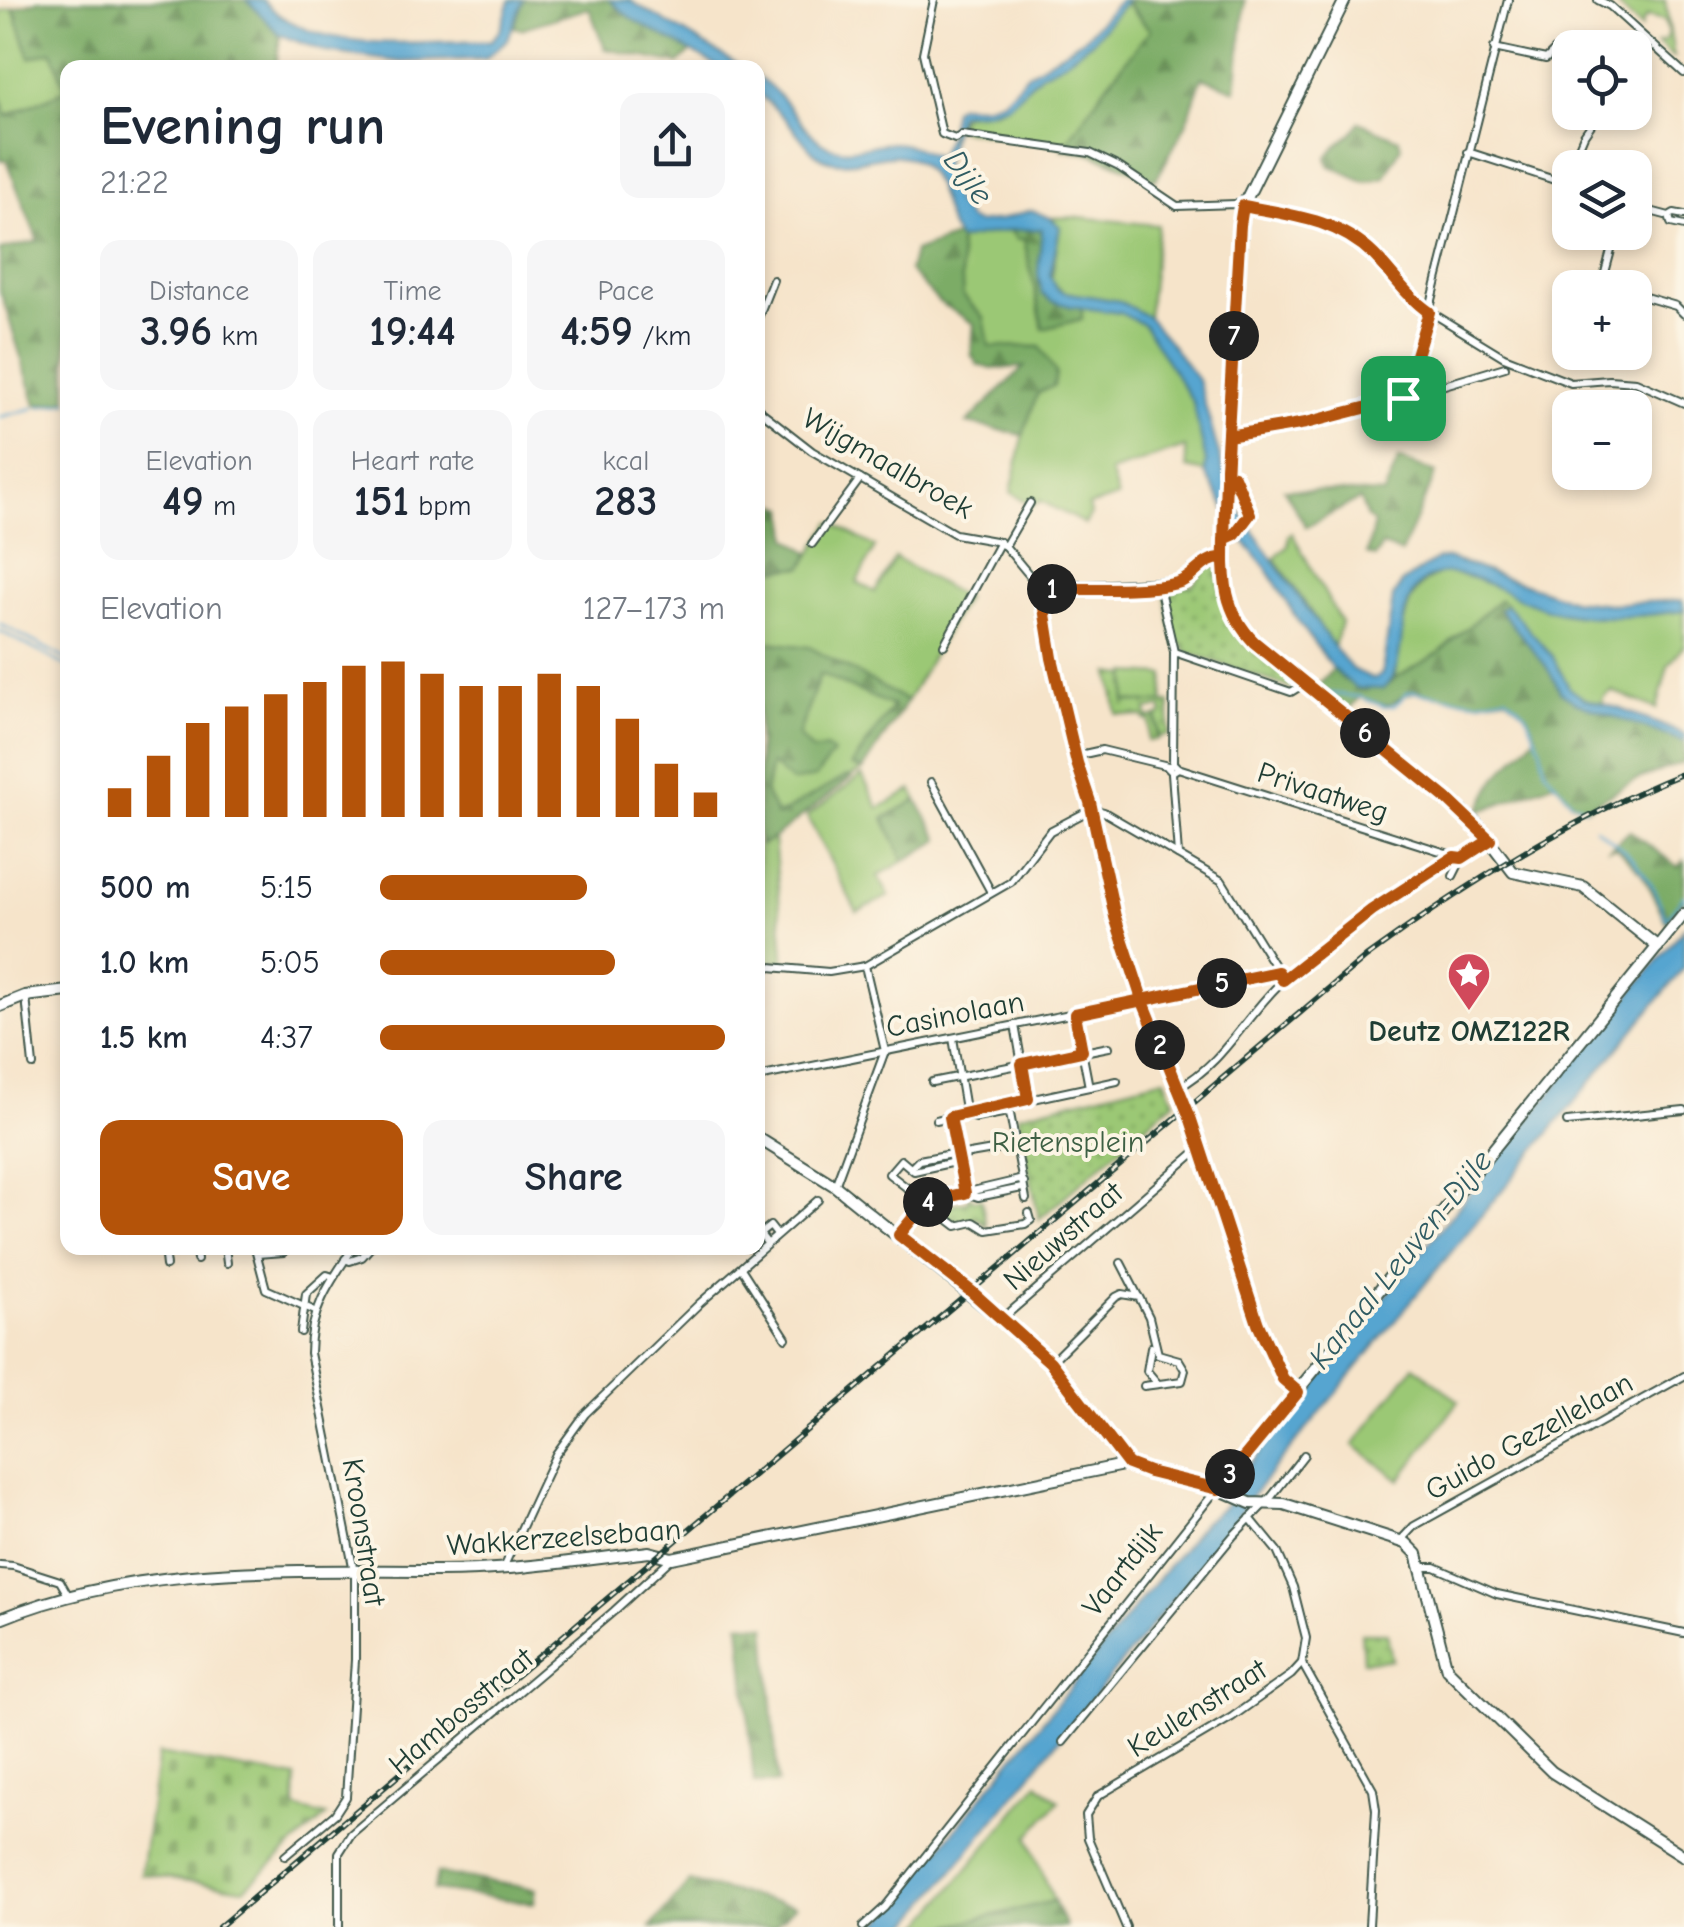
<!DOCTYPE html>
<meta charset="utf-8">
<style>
body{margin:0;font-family:"Comic Neue",sans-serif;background:#f6f6f7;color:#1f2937;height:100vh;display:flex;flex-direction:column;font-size:38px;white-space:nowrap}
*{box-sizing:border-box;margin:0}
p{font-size:32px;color:#747a83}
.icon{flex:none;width:55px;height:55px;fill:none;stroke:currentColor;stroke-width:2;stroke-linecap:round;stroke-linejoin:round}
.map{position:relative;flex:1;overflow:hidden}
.sheet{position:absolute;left:60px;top:60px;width:705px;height:1195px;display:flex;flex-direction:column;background:#fff;border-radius:20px;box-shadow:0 5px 15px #0003}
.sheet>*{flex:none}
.controls{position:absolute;left:1552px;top:30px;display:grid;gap:20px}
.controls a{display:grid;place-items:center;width:100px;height:100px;border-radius:20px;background:#fff;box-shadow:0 5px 15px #0003;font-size:50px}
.pin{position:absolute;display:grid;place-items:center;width:85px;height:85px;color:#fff;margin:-42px;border-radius:20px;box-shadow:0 5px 15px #0006}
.km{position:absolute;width:50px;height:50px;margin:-25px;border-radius:50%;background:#222;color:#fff;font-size:28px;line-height:50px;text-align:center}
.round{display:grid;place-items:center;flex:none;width:105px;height:105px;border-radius:20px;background:#f6f6f7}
.headline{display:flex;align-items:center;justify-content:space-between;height:170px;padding:0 40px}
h1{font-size:55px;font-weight:600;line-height:75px}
.metrics{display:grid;grid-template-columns:repeat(3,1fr);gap:15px;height:170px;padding:10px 40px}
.metrics div{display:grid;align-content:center;border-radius:20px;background:#f6f6f7;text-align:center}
.metrics b{font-size:42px;font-weight:600}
.metrics small{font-size:28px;font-weight:400}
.metrics p{font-size:28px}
.chart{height:280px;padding:20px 40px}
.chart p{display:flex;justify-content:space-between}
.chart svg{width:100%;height:180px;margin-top:10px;stroke:#b45309;stroke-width:6}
.cta{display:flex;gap:20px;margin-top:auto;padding:20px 40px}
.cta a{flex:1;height:115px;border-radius:20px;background:#b45309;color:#fff;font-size:40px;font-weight:600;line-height:115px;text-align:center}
.cta a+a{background:#f6f6f7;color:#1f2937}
ul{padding:0 40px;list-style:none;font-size:32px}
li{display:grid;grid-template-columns:160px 120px 1fr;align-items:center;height:75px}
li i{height:25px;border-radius:12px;background:#b45309}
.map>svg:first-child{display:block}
.grass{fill:#9bc875;stroke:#5d8254;stroke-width:2.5}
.forest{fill:url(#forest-firs);stroke:#4e744d;stroke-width:2.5}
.cemetery{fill:url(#cemetery-stones);stroke:#5d8254;stroke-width:2.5}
.park{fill:url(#park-dots);stroke:#5d8254;stroke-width:2.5}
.water{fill:#56a5d0;stroke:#3a7182;stroke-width:2.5}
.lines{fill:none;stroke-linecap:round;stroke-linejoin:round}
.stream{stroke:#56a5d0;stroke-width:2.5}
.street-casing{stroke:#3f564a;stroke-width:10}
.secondary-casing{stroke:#3f564a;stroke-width:14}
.street{stroke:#fff;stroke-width:6}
.secondary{stroke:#fff;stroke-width:10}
.rail-casing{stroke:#1f3d34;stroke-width:6}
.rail{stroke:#fcf5e5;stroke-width:2.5;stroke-dasharray:8;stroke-linecap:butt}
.route-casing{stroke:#fff;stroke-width:20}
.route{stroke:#b45309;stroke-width:12}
.labels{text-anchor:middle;stroke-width:8;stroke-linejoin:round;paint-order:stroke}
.street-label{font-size:30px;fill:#1f3d34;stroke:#fcf5e5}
.poi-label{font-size:30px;font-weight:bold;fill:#1f3d34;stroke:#fcf5e5}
.park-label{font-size:30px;fill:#3e6044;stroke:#fcf5e5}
.water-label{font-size:32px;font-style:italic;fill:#305c63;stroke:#fcf5e5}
</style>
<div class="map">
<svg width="1684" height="1927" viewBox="0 0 1684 1927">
<defs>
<pattern id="forest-firs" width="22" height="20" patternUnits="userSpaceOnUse" patternTransform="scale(2.5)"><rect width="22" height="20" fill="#7cac66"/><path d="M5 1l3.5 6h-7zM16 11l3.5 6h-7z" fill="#658d55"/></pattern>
<pattern id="cemetery-stones" width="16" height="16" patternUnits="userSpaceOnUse" patternTransform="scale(2.5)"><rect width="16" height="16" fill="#9bc875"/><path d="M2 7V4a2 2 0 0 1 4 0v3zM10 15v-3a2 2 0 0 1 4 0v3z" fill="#7ea461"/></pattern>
<pattern id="park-dots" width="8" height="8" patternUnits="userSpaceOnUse" patternTransform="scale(2.5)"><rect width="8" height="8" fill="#9bc875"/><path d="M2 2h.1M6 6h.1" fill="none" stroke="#7ea461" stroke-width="1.8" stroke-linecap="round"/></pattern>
</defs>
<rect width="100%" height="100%" fill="#fcf5e5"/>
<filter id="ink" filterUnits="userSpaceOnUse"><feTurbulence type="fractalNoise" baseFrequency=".01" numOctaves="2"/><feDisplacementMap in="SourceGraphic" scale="20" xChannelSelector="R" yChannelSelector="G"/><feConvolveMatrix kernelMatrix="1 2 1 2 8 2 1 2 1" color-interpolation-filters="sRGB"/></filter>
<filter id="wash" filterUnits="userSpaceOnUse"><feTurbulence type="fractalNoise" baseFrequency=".0048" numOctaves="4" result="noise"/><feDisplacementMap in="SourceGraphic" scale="40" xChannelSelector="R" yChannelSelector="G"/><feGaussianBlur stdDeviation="2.25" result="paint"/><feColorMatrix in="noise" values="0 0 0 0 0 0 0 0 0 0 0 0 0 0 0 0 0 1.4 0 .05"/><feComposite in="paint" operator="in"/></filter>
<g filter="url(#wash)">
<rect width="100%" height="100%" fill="#f6e4ca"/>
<!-- grass -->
<g class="grass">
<path d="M1665,0L1674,57H1673L1657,43L1665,41L1668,31L1665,20L1648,16L1642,22L1641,28L1618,6L1620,3Z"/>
<path d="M1125,4L1150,30L1105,87L1065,145L960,130L958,122L962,114L992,111L1008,105L1042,73L1059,65L1091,42Z"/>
<path d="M13,8L30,58L52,51L66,90L6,116L0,97V12Z"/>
<path d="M1078,217L1158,225L1148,317L1119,301L1064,292L1051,282L1060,228L1051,218Z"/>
<path d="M1010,230L1013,235L1024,239L1043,329L1081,319L1082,307L1120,313L1144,325L1193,402L1206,461L1205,472L1187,468L1185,447L1110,472L1118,497L1089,506L1091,514L1085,524L1041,501L1032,505L1011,492L1028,415L1038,393L1040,347L989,346L984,318L963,296L959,240Z"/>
<path d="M831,522L875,547L857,582L875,592L895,558L965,598L907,701L809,647L758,641V575L772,570L803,567Z"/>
<path d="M1292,533L1341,623L1334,647L1275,558L1288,546L1289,535Z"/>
<path d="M1442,573C1478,573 1511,596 1544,608C1588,623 1639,616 1684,611V645L1668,666L1657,709L1612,691L1603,697L1602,704L1585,699L1570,689L1552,656L1500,600L1437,654L1394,679C1405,640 1396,589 1442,573Z"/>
<path d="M1128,673L1165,675L1163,703L1126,701Z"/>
<path d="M820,674L893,706L852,765L863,770L776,816L765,792L771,763L813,751L798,736Z"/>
<path d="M862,775L879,808L912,790L917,800L884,818L904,861L878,876L889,896L857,912L807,816Z"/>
<path d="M774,839L784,956V963L762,961L758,846Z"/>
<path d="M1414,1366L1459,1401L1400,1480L1354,1445Z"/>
<path d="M1038,1783L1059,1801L1028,1837L1054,1901L943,1927H920Z"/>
</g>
<!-- forest -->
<g class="forest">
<path d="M41,0H247L280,35L276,67L68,68L67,405L66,401L36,405L0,290V250L38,241L6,160L0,161V97L7,116L66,90L52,51L30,58L13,8Z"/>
<path d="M523,0H609L632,19L691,52L678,64L605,49L589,8L520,29L514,27Z"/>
<path d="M1125,0H1245L1236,90L1202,77L1186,124L1156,180L1090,153L1062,149L1105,87L1150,30Z"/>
<path d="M1359,122L1399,139L1401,147L1385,177L1365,182L1329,165L1327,157C1336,142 1352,138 1359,122Z"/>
<path d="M1043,229L1038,285L1070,306L1082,307V319L1043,329L1024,239L1017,240L1010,230Z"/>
<path d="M955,237L959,240L963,296L984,318L989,346L1040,347L1056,373L1054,386L1038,393L1023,435L967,423L1024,367L992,369L978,365L971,354L974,324L939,302L909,271L914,252Z"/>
<path d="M1399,459L1436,473L1401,553L1382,546L1375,557L1367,554L1374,523L1367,518L1360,499L1306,527L1284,489L1384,494Z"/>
<path d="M758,498L786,508L789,538L810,553L803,567L772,570L758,575Z"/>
<path d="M1499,600L1507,605L1501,610L1546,666L1561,692L1684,742V762L1636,780L1585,808L1571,801L1555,782L1478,812L1496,778L1536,736L1525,712L1506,697L1477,701L1414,692C1383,702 1400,713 1360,697L1348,710L1317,686L1333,669L1344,680L1383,689L1394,679L1437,654Z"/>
<path d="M758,641L809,647L907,701L863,770L852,766L893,706L820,674L798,736L813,751L826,748L833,753L816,777L792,782L771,764L765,792L777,816L847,776L851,778L775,837L758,846Z"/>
<path d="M917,800L940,840L904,861L884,818Z"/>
<path d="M1630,831L1678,867L1684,860V901L1667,923L1641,872L1616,847L1610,848Z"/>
<path d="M740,1623L766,1626L778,1783H754Z"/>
<path d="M437,1873L536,1889L534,1903L434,1890Z"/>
<path d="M689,1882L795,1906L773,1927H651Z"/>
<path d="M1054,1901L1066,1927H943Z"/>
</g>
<!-- cemetery -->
<path class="cemetery" d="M158,1754L296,1778L295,1808L326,1816L244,1889L141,1874Z"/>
<!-- park -->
<g class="park">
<path d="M1210,565L1218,568C1220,627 1253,649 1295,683L1294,689L1187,652L1173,634L1165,594L1189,585L1191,587Z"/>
<path d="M1110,673L1127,675L1125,702L1170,703L1169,735L1160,737L1157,717L1163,714L1161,707L1147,710L1148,718L1155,717L1158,739L1148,741L1150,721L1145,720L1144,717L1117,714Z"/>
<path d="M1165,1078L1174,1101L1039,1219L1018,1115Z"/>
<path d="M968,1195L974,1200L981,1199L986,1226L978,1218L955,1223L934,1205L942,1201L943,1206L969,1201Z"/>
<path d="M1361,1633H1387L1392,1660L1363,1661Z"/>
</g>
<!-- water -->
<g class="water">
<path d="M247,0H263C305,51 403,43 461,41C472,40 481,42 492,40L501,29L510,0H523L508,39L485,59L402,62L326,52L280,35Z"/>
<path d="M609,0H629L742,67H719L632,19Z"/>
<path d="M1120,0H1127L1091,42L1059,65L1042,73L1008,105L985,112L959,113L952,136L948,135L953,109L959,105L984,106L1003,100L1029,73L1083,39Z"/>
<path d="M758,77C786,94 803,132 824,144C849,157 868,143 893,143C911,143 923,152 938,157L947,137L951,139L943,166L956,203L969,220L977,223L1000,220L1031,210L1051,218L1060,227L1050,276L1057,289L1064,292L1119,301L1148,317L1167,339L1198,380L1232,500L1333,646L1352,669L1374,679L1382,674L1393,597L1403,582L1420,570L1437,559L1447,558L1572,600L1610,604L1682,600L1684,611C1640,616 1591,622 1547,609C1518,600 1492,582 1462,575C1447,572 1432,572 1420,584C1391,614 1412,662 1383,689L1356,688L1333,669L1298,621L1267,569L1243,540L1205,472L1206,461L1193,402L1144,325L1120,313L1070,306L1051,301L1042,294L1038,273L1042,229L1010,230L959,240C940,218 945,185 921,165C893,141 856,173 824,159C808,152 798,132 786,120C777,110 767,102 758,93Z"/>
<path d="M1507,605L1552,656L1570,689L1585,699L1621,709L1684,734V742L1574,702L1561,692L1546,666L1500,609Z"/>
<path d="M1684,928V968L1254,1493L1226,1534L907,1927H872L882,1920L1204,1522L1226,1505L1248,1466Z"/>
</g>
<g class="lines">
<!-- stream -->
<g class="stream">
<path d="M39,407L68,402"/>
<path d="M0,417L34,408"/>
<path d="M0,624L68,660"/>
<path d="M0,631L68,667"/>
<path d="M1326,693L1360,697L1385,707L1394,706L1408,693L1414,692L1477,701L1506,696L1525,712L1540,747L1545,770L1571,801L1585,808"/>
<path d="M1595,828C1634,855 1650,874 1666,919L1684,896"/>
</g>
</g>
</g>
<g filter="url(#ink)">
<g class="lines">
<!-- street casing -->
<g class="street-casing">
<g id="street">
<path d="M934,0L923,53L942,134L955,139L962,135L1090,153L1119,167L1177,206L1236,204L1334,226L1358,240L1419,305L1504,357L1571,383L1609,380L1636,382L1684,403"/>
<path d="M1598,0L1610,6L1684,73"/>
<path d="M1494,48L1546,59L1555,50L1561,64L1570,71"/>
<path d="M1468,152L1570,185"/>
<path d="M1570,168L1584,135L1600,112"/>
<path d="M1635,207L1669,216L1674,213L1684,215"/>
<path d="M1669,216L1671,223L1684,226"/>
<path d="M1615,288L1602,284L1616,232"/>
<path d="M1635,294L1676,306L1684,314"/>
<path d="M758,318L773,280"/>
<path d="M1404,397L1505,367"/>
<path d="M758,409L812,451L955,534L995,541L1005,546L1040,588"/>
<path d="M1228,436L1306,423L1403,398L1429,312L1508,0"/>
<path d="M1225,539L1235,534L1250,515L1235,477L1226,474"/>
<path d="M812,544L860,479"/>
<path d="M1005,546L1030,503"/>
<path d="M1159,586L1174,652L1291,692L1304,684"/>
<path d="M944,645L1000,542"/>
<path d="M1075,756L1102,750L1168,766"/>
<path d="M1173,763L1168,768L1172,772L1178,768L1173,763L1174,652"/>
<path d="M1178,768L1462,858"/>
<path d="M1172,773L1178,855"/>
<path d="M931,782L991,892"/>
<path d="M1453,876L1462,858L1489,840"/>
<path d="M758,966L829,972L865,966L1011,882L1050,831L1092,809L1104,812L1222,881L1283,980"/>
<path d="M26,997L33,1065"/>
<path d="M1075,1014L1089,1087"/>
<path d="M1015,1025L1028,1099"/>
<path d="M953,1038L966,1115"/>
<path d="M758,1077L1278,972"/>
<path d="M932,1082L1109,1047"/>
<path d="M1178,1088C1226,1062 1246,1013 1285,979C1338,932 1398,898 1454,857"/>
<path d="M1008,1103L1026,1199"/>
<path d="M967,1115L976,1118L1008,1112"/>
<path d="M950,1117L965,1193"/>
<path d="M936,1120L1117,1081"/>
<path d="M1567,1122L1684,1110"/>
<path d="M958,1156L1016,1146"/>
<path d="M959,1161L914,1171L901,1160L889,1174L957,1226L974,1222L987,1230L1025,1224L1031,1220L1029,1213"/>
<path d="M911,1168L919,1160L957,1153"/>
<path d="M835,1186L885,1051L865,966"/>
<path d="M966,1193L978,1197L1022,1188L1023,1184"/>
<path d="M899,1235L926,1202L1019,1180L1024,1183"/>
<path d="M767,1243L760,1234L770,1226L777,1235"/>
<path d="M164,1248L166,1266"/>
<path d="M195,1248L197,1260"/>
<path d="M225,1248L227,1263"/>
<path d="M255,1248L266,1289L315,1311"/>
<path d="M257,1254L284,1252"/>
<path d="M345,1259L350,1261L362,1257L370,1248"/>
<path d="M1121,1263L1138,1296"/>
<path d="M741,1268L786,1338"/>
<path d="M1002,1319L1199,1149"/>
<path d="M301,1332L306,1294L327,1275L333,1277"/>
<path d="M1151,1347L1147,1371L1158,1384"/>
<path d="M1051,1362L1116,1297L1122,1294L1139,1297L1149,1317L1158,1354L1179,1360L1185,1370L1182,1381L1144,1386"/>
<path d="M1401,1540L1414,1526L1684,1376"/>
<path d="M0,1565L13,1566L60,1581L68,1595"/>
<path d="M1421,1567H1435L1497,1594L1684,1633"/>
<path d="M503,1568L556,1454L585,1414L700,1303L818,1200"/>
<path d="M1302,1663L1373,1790L1376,1810L1369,1925"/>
<path d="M1063,1742L1233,1536L1272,1496L1304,1455"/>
<path d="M285,1856L335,1814L346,1797L355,1660V1576L310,1353C310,1310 330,1282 353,1248"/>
<path d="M339,1927V1853L351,1834L614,1611L672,1558"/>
<path d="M863,1927L885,1907L1217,1489"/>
<path d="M1126,1927L1088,1838L1086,1815L1098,1796L1232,1717L1291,1675L1302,1663L1306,1638L1293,1587L1277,1551L1250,1518"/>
</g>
</g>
<!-- secondary casing -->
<g class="secondary-casing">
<g id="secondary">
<path d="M1345,0L1243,206L1226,467L1224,581C1226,605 1237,625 1254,642L1475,822L1513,872L1583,887L1658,947"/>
<path d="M1224,558L1207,560L1179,583L1041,589L1052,659L1075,756L1090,802L1115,917L1142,999L1191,1119L1258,1325L1283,1379L1298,1391"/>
<path d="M0,1006L25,996L68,991"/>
<path d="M758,1138L835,1186L1024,1338L1050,1362L1128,1464L1149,1473L1211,1486L1250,1503L1284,1504L1406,1543L1417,1554L1447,1669L1552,1772L1684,1856"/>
<path d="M1218,1489L1684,914"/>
<path d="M0,1619C135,1564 285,1571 429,1571C503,1572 576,1561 649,1552L672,1558L1128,1464"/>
</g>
</g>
<!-- street -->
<use href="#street" class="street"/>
<!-- secondary -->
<use href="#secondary" class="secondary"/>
<!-- rail casing -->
<g class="rail-casing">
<path id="rail" d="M219,1927L1366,957C1465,885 1570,819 1684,773"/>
</g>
<!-- rail -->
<use href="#rail" class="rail"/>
</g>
</g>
<g class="lines" filter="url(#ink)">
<!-- route casing -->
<g class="route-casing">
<path id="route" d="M1403,398L1306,423L1228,436C1226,477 1224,518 1224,558C1201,557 1196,578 1177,583C1143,592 1078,588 1041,589L1052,658L1077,763L1090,802L1115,917L1142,999L1191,1120L1258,1324L1283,1379L1298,1392L1218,1489L1149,1472L1128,1464L1050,1362L972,1292L899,1235L926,1202L965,1193L950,1117L1028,1099L1022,1064L1082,1051L1075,1014L1278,972L1283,980L1372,910L1454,857L1462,858L1490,840L1447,799L1254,642C1224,611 1223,580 1224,539L1235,534L1250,514L1234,476L1226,474V467L1240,225L1243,206C1291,215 1337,219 1374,255C1392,273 1407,297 1429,312L1403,398"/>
</g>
<!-- route -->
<use href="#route" class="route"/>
</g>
<!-- icons -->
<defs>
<g id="sight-pin" transform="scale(2.25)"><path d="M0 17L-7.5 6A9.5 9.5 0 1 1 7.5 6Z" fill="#d1495b" stroke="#fcf5e5"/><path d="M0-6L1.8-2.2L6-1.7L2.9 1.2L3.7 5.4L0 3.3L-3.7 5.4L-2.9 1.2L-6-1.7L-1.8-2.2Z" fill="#fff"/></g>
</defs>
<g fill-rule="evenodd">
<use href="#sight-pin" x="1469" y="974"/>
</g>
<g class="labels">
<!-- street labels -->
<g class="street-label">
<text transform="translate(888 463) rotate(30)" y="10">Wijgmaalbroek</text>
<text transform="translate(1323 792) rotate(18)" y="10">Privaatweg</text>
<text transform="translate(955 1014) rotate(-11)" y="10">Casinolaan</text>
<text transform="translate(1063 1236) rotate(-41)" y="10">Nieuwstraat</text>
<text transform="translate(1529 1436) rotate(-29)" y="10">Guido Gezellelaan</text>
<text transform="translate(364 1532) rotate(81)" y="10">Kroonstraat</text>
<text transform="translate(564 1537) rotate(-4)" y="10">Wakkerzeelsebaan</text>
<text transform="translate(1122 1569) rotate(-52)" y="10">Vaartdijk</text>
<text transform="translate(1197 1708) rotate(-32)" y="10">Keulenstraat</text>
<text transform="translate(461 1711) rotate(-40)" y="10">Hambosstraat</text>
</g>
<!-- poi labels -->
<g class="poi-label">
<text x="1469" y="1041">Deutz OMZ122R</text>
</g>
<!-- park labels -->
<g class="park-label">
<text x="1068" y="1152">Rietensplein</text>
</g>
<!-- water labels -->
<g class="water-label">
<text transform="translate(969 177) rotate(54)" y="11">Dijle</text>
<text transform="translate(1400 1259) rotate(-51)" y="11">Kanaal Leuven-Dijle</text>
</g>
</g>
</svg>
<div class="controls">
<a><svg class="icon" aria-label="locate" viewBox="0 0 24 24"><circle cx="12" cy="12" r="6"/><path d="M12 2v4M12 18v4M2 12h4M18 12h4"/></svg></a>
<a><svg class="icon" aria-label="layers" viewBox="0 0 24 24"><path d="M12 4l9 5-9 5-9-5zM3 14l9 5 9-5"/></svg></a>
<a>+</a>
<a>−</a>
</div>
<div class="pin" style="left:1403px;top:398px;background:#1e9e55"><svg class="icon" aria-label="arrive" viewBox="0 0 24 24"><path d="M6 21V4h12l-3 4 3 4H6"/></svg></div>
<b class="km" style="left:1052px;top:589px">1</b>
<b class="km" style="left:1160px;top:1045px">2</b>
<b class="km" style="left:1230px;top:1474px">3</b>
<b class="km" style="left:928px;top:1202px">4</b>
<b class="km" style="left:1222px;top:983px">5</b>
<b class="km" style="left:1365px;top:733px">6</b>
<b class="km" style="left:1234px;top:336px">7</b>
<section class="sheet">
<div class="headline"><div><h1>Evening run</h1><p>21:22</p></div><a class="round"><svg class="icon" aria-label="share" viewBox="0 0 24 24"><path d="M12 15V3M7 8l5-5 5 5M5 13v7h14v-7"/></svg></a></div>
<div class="metrics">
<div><p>Distance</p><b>3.96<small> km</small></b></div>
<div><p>Time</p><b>19:44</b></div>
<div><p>Pace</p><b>4:59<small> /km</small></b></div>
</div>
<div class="metrics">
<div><p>Elevation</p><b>49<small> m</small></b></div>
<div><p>Heart rate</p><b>151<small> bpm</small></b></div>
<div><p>kcal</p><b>283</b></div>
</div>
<div class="chart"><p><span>Elevation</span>127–173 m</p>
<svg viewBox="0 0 160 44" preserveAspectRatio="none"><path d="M5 44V37M15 44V29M25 44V21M35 44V17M45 44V14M55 44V11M65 44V7M75 44V6M85 44V9M95 44V12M105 44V12M115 44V9M125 44V12M135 44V20M145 44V31M155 44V38"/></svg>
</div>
<ul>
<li><b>500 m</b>5:15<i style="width:60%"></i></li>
<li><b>1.0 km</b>5:05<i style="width:68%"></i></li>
<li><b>1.5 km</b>4:37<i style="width:100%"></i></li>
</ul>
<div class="cta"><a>Save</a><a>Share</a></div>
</section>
</div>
